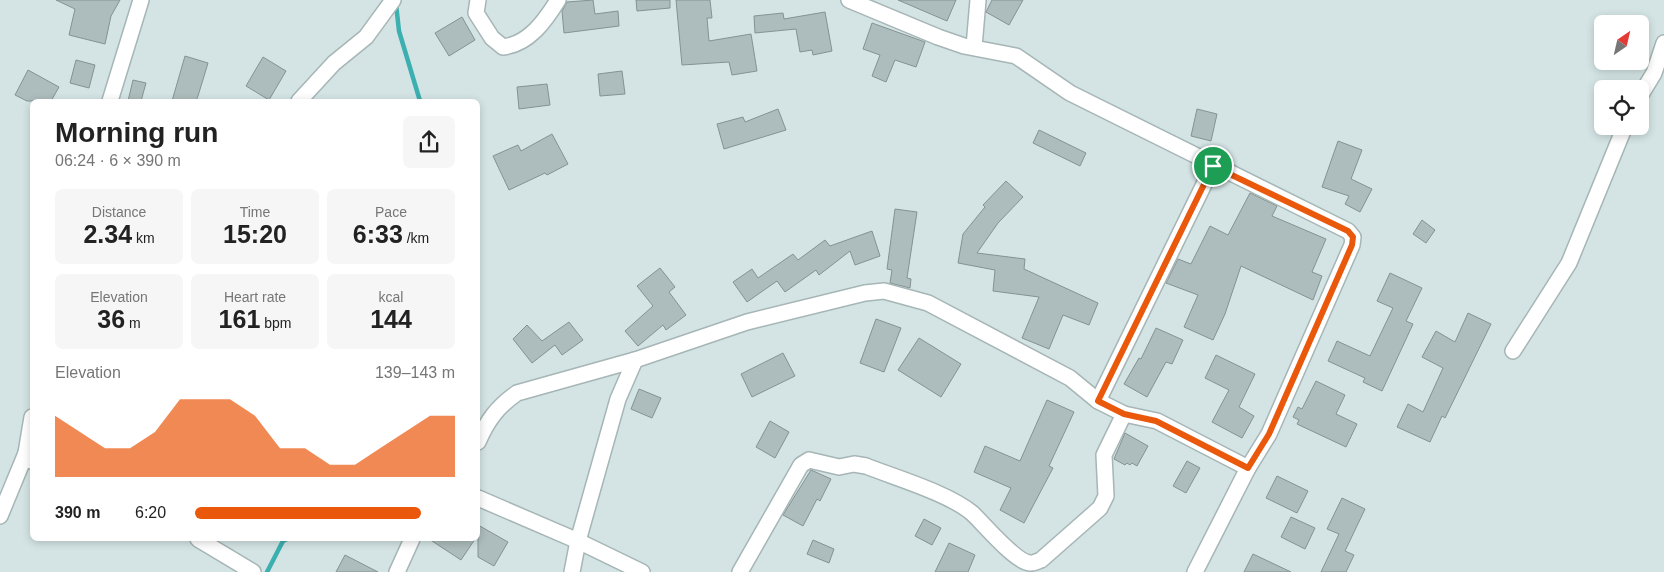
<!DOCTYPE html>
<meta charset="utf-8">
<style>
body{margin:0;font-family:Helvetica,sans-serif;background:#f6f6f6;color:#222;height:100vh;display:flex;flex-direction:column;font-size:19px;white-space:nowrap}
*{box-sizing:border-box;margin:0}
p{font-size:16px;color:#767676}
.icon{flex:none;width:28px;height:28px;fill:none;stroke:currentColor;stroke-width:2;stroke-linecap:round;stroke-linejoin:round}
.map{position:relative;flex:1;overflow:hidden}
.drawer{position:absolute;left:30px;top:99px;width:450px;height:442px;display:flex;flex-direction:column;background:#fff;border-radius:8px;box-shadow:0 2px 8px #0003}
.drawer>*{flex:none}
.needle{width:32px;rotate:34deg}
.controls{position:absolute;left:1594px;top:15px;display:grid;gap:10px}
.controls a{display:grid;place-items:center;width:55px;height:55px;border-radius:8px;background:#fff;box-shadow:0 2px 8px #0003;font-size:25px}
.pin{position:absolute;display:grid;place-items:center;width:42px;height:42px;color:#fff;margin:-21px;border:2px solid #fff;border-radius:50%;box-shadow:0 1px 5px #0007}
.round{display:grid;place-items:center;flex:none;width:52px;height:52px;border-radius:8px;background:#f6f6f6}
.overview{display:flex;align-items:center;justify-content:space-between;height:85px;padding:0 25px}
h1{font-size:28px;font-weight:700;line-height:38px}
.stats{display:grid;grid-template-columns:repeat(3,1fr);gap:8px;height:85px;padding:5px 25px}
.stats div{display:grid;align-content:center;border-radius:8px;background:#f6f6f6;text-align:center}
.stats b{font-size:25px;font-weight:700}
.stats small{font-size:14px;font-weight:400}
.stats p{font-size:14px}
.chart{height:140px;padding:10px 25px}
.chart p{display:flex;justify-content:space-between}
.chart svg{width:100%;height:90px;margin-top:5px;fill:#ea580c;opacity:.7}
ul{padding:0 25px;list-style:none;font-size:16px}
li{display:grid;grid-template-columns:80px 60px 1fr;align-items:center;height:38px}
li i{height:12px;border-radius:6px;background:#ea580c}
.map>svg:first-child{display:block}
.lines{fill:none;stroke-linecap:round;stroke-linejoin:round}
.stream{stroke:#3cafb0;stroke-width:4.5}
.building{fill:#adbcbc;stroke:#849392}
.street-casing{stroke:#a6b5b5;stroke-width:18}
.street{stroke:#fff;stroke-width:15}
.route-casing{stroke:#fff;stroke-width:10}
.route{stroke:#ea580c;stroke-width:6}
</style>
<div class="map">
<svg width="1664" height="572" viewBox="0 0 1664 572">
<rect width="100%" height="100%" fill="#d4e4e4"/>
<g class="lines">
<!-- stream -->
<g class="stream">
<path d="M396,4L399,31L420,101"/>
<path d="M267,572L283,541L287,539"/>
</g>
</g>
<!-- building -->
<g class="building">
<path d="M56,0H120L111,16L105,44L69,35L75,9Z"/>
<path d="M593,0L595,14L618,11L619,26L564,33L562,11L567,2Z"/>
<path d="M636,0H670V8L637,11Z"/>
<path d="M676,0H710L712,18H707L709,41L751,34L757,71L732,75L729,62L682,65Z"/>
<path d="M898,0H956L947,21Z"/>
<path d="M992,0H1023L1009,25L986,12Z"/>
<path d="M825,12L832,51L813,55L812,50L800,52L796,29L755,33L754,16L783,13L784,19Z"/>
<path d="M462,17L475,40L449,56L435,33Z"/>
<path d="M872,23L925,42L916,67L895,60L886,82L872,76L880,55L863,49Z"/>
<path d="M185,56L208,63L198,96L196,101H172Z"/>
<path d="M263,57L286,71L269,100L246,86Z"/>
<path d="M76,60L95,65L89,88L70,83Z"/>
<path d="M28,70L59,87L51,101H27L15,95Z"/>
<path d="M622,71L625,94L600,96L598,74Z"/>
<path d="M133,80L146,83L141,101H128Z"/>
<path d="M547,84L550,105L519,109L517,87Z"/>
<path d="M778,109L786,130L724,149L717,124L743,117L745,122Z"/>
<path d="M1197,109L1217,114L1211,141L1191,136Z"/>
<path d="M1039,130L1086,153L1080,166L1033,143Z"/>
<path d="M552,134L568,164L547,175L545,173L509,190L493,156L518,145L521,151Z"/>
<path d="M1338,141L1362,150L1351,179L1372,189L1360,212L1345,204L1349,196L1322,187Z"/>
<path d="M1006,181L1023,197L998,223L977,253L1025,259L1024,269L1098,303L1089,325L1063,315L1049,349L1022,338L1039,297L993,291L995,270L958,263L963,234L985,207L983,205Z"/>
<path d="M1250,193L1277,206L1272,216L1326,239L1312,272L1322,276L1313,300L1241,266L1225,314L1213,340L1184,327L1198,295L1166,283L1178,259L1191,264L1210,226L1228,235Z"/>
<path d="M895,209L917,212L907,278L911,279L910,288L890,283L892,270L887,269Z"/>
<path d="M1422,220L1435,230L1426,243L1413,234Z"/>
<path d="M872,231L880,256L855,265L850,251L819,275L816,270L785,292L777,281L747,302L733,282L752,269L758,278L793,254L798,260L825,240L830,246Z"/>
<path d="M660,268L675,287L669,292L686,315L666,330L663,325L638,346L625,331L653,306L637,286Z"/>
<path d="M1390,273L1422,288L1406,321L1413,324L1382,391L1363,382L1365,378L1328,361L1337,341L1370,356L1393,308L1377,301Z"/>
<path d="M1468,313L1491,324L1445,418L1442,416L1430,442L1397,427L1408,404L1423,412L1443,368L1422,357L1436,331L1455,342Z"/>
<path d="M876,319L901,328L884,372L860,363Z"/>
<path d="M569,322L583,340L562,355L555,345L532,363L513,339L527,325L542,341Z"/>
<path d="M1156,328L1183,340L1172,364L1166,362L1147,397L1124,384L1139,358L1141,359Z"/>
<path d="M919,338L961,364L941,397L898,370Z"/>
<path d="M783,353L795,376L752,397L741,374Z"/>
<path d="M1216,355L1255,374L1239,407L1254,416L1242,438L1212,422L1229,390L1205,378Z"/>
<path d="M1316,381L1345,395L1336,414L1357,424L1346,447L1297,424L1299,420L1293,417L1298,407L1302,409Z"/>
<path d="M639,389L661,398L652,418L631,409Z"/>
<path d="M1047,400L1074,412L1049,466L1053,468L1024,523L1000,510L1011,488L974,472L985,446L1020,461Z"/>
<path d="M770,421L789,432L775,458L756,447Z"/>
<path d="M1125,433L1148,446L1137,466L1132,463L1130,465L1127,463L1125,465L1114,459Z"/>
<path d="M1187,461L1200,468L1186,493L1173,486Z"/>
<path d="M811,470L831,479L820,501L817,499L803,526L783,515Z"/>
<path d="M1277,476L1308,491L1297,513L1266,498Z"/>
<path d="M1342,498L1365,509L1345,551L1354,555L1346,572H1321L1339,534L1327,529Z"/>
<path d="M1291,517L1315,528L1305,549L1281,537Z"/>
<path d="M924,519L941,528L932,545L915,536Z"/>
<path d="M478,525L508,542L494,566L478,557Z"/>
<path d="M429,539H475L461,560Z"/>
<path d="M813,540L834,549L829,563L807,554Z"/>
<path d="M949,543L975,555L968,572H935Z"/>
<path d="M1253,554L1291,572H1244Z"/>
<path d="M345,555L378,572H336Z"/>
</g>
<g class="lines">
<!-- street casing -->
<g class="street-casing">
<g id="street">
<path d="M478,0L476,13L492,38L503,47C529,44 545,21 558,0"/>
<path d="M974,47L978,0"/>
<path d="M1640,96L1654,73L1664,43"/>
<path d="M110,101L141,0"/>
<path d="M299,101L334,63L366,37L393,0"/>
<path d="M1513,351L1569,263L1625,126"/>
<path d="M1098,401L1213,166"/>
<path d="M478,442C487,421 497,407 517,393L635,360L747,322L865,293L884,291L928,303L1070,378L1098,401L1124,414L1157,421L1248,468L1269,434L1352,245L1353,237L1348,231L1070,93L1016,56L964,46L938,37L849,0"/>
<path d="M31,461L26,453L32,417"/>
<path d="M478,498L578,541L642,572"/>
<path d="M0,516L26,453"/>
<path d="M198,539L253,572"/>
<path d="M397,572L412,539"/>
<path d="M572,572L578,541L618,399L635,360"/>
<path d="M740,572L801,465L809,460L839,467L854,464L866,466C896,478 948,493 972,513C984,524 1015,562 1030,563C1033,564 1038,561 1041,560L1100,508L1106,496L1104,455L1124,414"/>
<path d="M1195,572L1248,468"/>
</g>
</g>
<!-- street -->
<use href="#street" class="street"/>
</g>
<g class="lines">
<!-- route casing -->
<g class="route-casing">
<path id="route" d="M1213,166L1348,231L1353,237L1352,245L1269,434L1248,468L1156,421L1124,414L1098,401Z"/>
</g>
<!-- route -->
<use href="#route" class="route"/>
</g>
</svg>
<div class="controls">
<a><svg class="needle" viewBox="-14 -14 28 28"><path d="M0-13l5 13h-10z" fill="#e53935"/><path d="M0 13l5-13h-10z" fill="#767676"/></svg></a>
<a><svg class="icon" aria-label="locate" viewBox="0 0 24 24"><circle cx="12" cy="12" r="6"/><path d="M12 2v4M12 18v4M2 12h4M18 12h4"/></svg></a>
</div>
<div class="pin" style="left:1213px;top:166px;background:#1e9e55"><svg class="icon" aria-label="arrive" viewBox="0 0 24 24"><path d="M6 21V4h12l-3 4 3 4H6"/></svg></div>
<section class="drawer">
<div class="overview"><div><h1>Morning run</h1><p>06:24 · 6 × 390 m</p></div><a class="round"><svg class="icon" aria-label="share" viewBox="0 0 24 24"><path d="M12 15V3M7 8l5-5 5 5M5 13v7h14v-7"/></svg></a></div>
<div class="stats">
<div><p>Distance</p><b>2.34<small> km</small></b></div>
<div><p>Time</p><b>15:20</b></div>
<div><p>Pace</p><b>6:33<small> /km</small></b></div>
</div>
<div class="stats">
<div><p>Elevation</p><b>36<small> m</small></b></div>
<div><p>Heart rate</p><b>161<small> bpm</small></b></div>
<div><p>kcal</p><b>144</b></div>
</div>
<div class="chart"><p><span>Elevation</span>139–143 m</p>
<svg viewBox="0 0 160 44" preserveAspectRatio="none"><path d="M0 44V14L10 22L20 30L30 30L40 22L50 6L60 6L70 6L80 14L90 30L100 30L110 38L120 38L130 30L140 22L150 14L160 14V44z"/></svg>
</div>
<ul>
<li><b>390 m</b>6:20<i style="width:87%"></i></li>
</ul>
</section>
</div>
